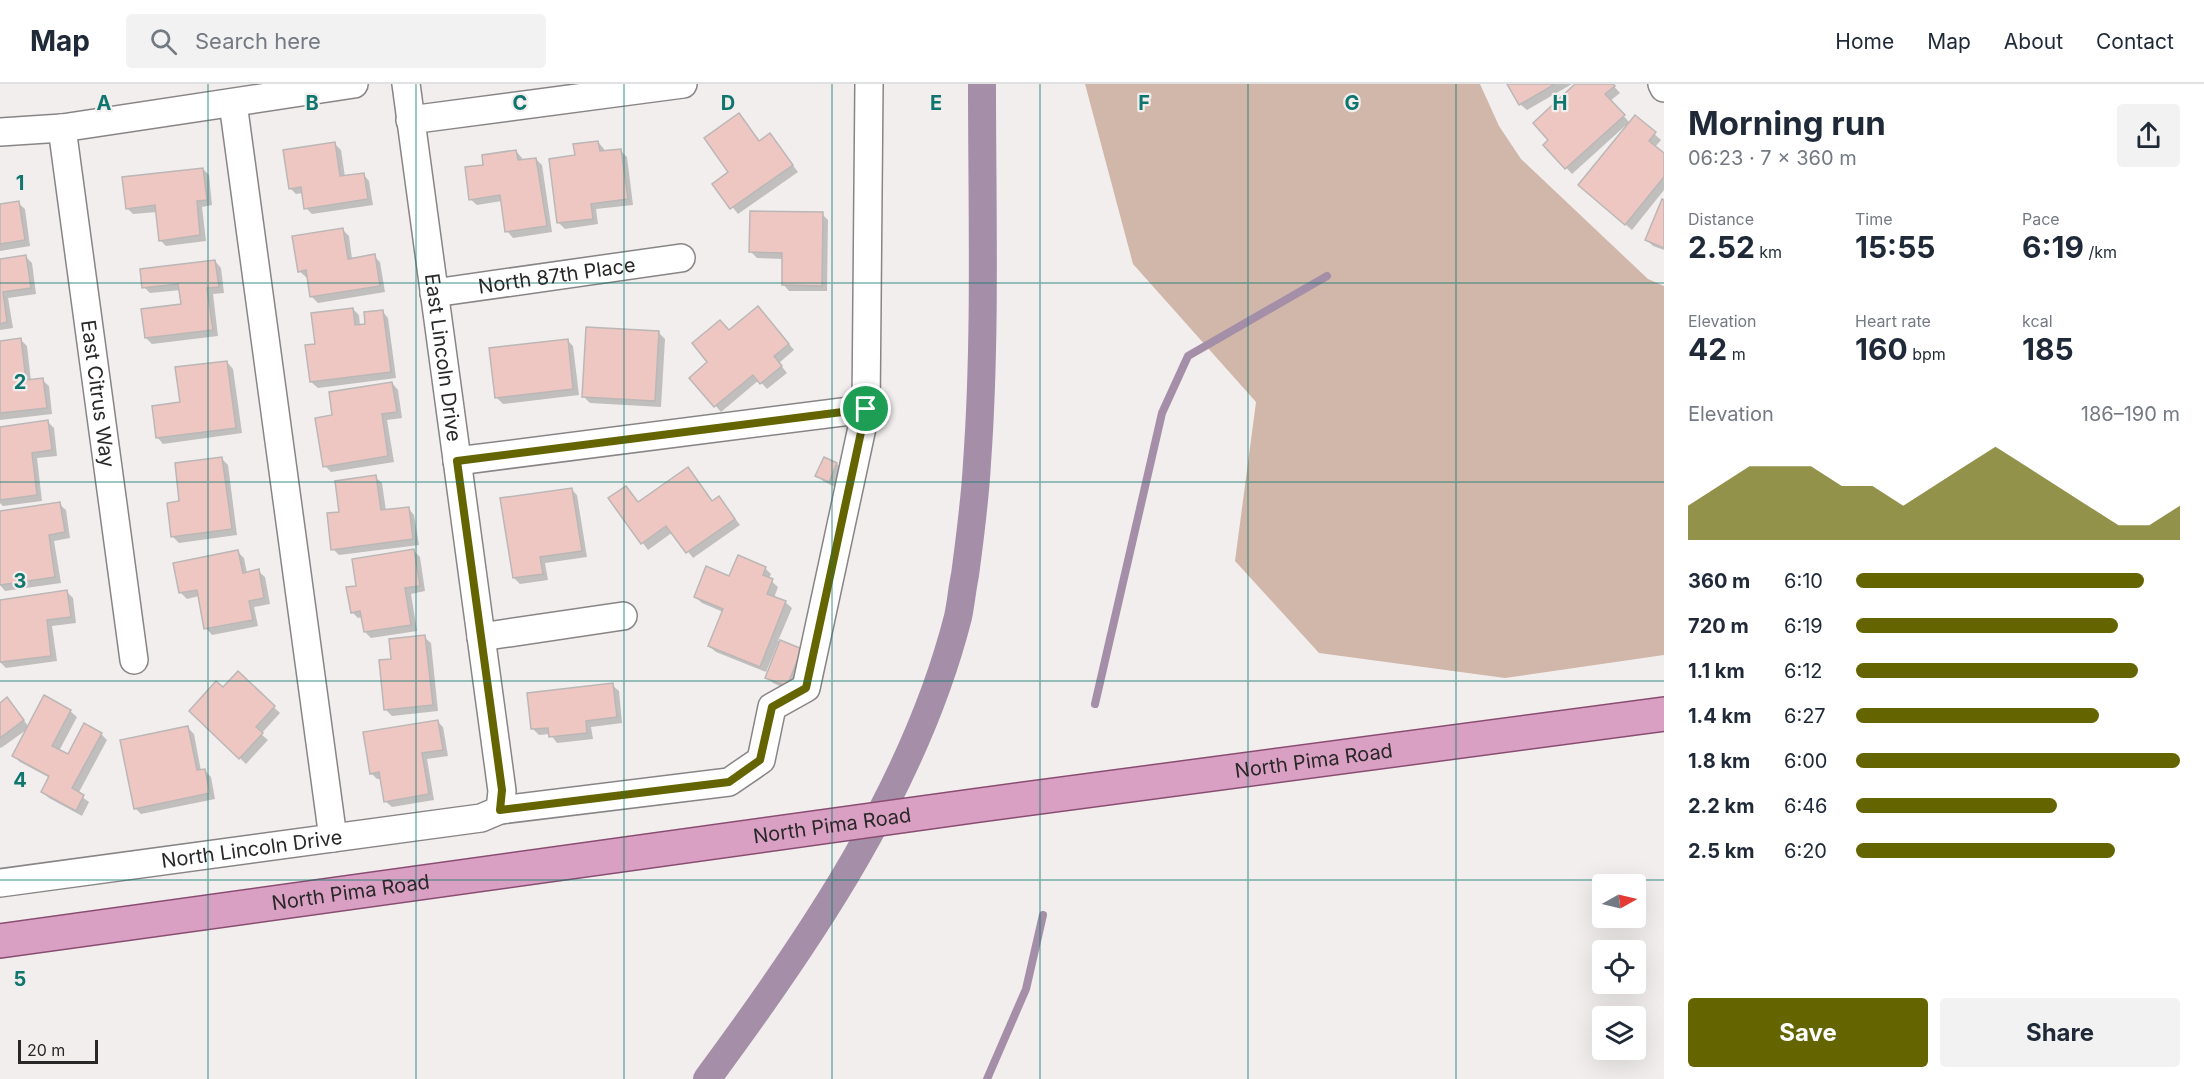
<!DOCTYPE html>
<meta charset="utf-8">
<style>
body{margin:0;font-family:Inter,sans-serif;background:#f2f2f3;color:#1f2937;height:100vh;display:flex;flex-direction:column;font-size:22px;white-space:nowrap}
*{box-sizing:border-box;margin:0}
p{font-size:20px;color:#747a83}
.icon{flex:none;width:33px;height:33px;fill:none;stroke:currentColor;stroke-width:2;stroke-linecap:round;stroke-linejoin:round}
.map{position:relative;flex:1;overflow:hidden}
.panel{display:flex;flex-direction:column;background:#fff;width:540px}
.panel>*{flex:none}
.needle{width:39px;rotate:82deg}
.tools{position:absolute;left:1592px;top:790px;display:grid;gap:12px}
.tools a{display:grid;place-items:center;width:54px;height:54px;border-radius:6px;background:#fff;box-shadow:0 6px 24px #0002;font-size:30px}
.scale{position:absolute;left:18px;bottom:15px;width:80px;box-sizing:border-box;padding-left:6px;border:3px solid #292727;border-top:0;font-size:16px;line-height:21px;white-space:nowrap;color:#292727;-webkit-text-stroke:4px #f2eeee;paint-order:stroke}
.pin{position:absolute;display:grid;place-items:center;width:51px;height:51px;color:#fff;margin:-26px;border:3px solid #fff;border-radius:50%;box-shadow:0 2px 6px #0007}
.round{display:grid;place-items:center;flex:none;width:63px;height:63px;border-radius:6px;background:#f2f2f3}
.overview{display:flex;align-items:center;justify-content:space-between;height:102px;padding:0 24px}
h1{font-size:33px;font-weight:700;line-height:45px}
.figures{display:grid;grid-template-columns:repeat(3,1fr);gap:9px;height:102px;padding:6px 24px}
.figures div{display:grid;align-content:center}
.figures b{font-size:30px;font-weight:700}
.figures small{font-size:16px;font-weight:400}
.figures p{font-size:16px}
.chart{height:168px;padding:12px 24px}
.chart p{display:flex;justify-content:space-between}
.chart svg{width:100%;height:108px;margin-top:6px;fill:#646500;opacity:.7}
.cta{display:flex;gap:12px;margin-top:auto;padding:12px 24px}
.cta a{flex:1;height:69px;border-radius:6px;background:#646500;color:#fff;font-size:24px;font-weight:700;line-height:69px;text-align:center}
.cta a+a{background:#f2f2f3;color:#1f2937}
ul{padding:0 24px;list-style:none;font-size:20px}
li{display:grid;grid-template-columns:96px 72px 1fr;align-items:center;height:45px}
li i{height:15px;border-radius:8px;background:#646500}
header{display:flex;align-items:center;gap:36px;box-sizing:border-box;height:84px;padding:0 30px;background:#fff;border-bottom:2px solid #e0e1e3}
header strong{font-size:28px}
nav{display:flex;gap:33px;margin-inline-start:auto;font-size:21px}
.search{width:420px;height:54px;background:#f2f2f3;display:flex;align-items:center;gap:15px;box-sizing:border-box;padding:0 21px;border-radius:6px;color:#747a83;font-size:22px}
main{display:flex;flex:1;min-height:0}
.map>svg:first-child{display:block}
.green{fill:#d1b7aa}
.shadow{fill:#0003}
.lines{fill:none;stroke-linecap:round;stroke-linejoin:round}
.stream{stroke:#a58fa8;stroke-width:8}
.canal{stroke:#a58fa8;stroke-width:28}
.building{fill:#eec7c3;stroke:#bbb7b6;stroke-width:1.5}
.minor-casing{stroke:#898586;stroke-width:30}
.major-casing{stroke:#8a4d72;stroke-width:36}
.minor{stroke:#fff;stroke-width:27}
.major{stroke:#d9a0c3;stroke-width:33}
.route-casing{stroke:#fff;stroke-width:12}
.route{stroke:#646500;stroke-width:8}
.grid{fill:none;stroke:#0f766e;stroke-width:1.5;stroke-opacity:0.55}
.labels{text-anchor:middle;stroke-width:4.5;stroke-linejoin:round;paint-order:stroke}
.street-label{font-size:20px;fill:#292727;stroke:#f2eeee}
.grid-label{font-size:20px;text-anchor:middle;font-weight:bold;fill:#0f766e;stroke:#f2eeee;stroke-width:4.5;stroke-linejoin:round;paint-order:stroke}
</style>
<header>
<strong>Map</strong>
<div class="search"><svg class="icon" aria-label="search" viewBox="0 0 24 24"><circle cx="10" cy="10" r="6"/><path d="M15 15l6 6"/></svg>Search here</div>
<nav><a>Home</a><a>Map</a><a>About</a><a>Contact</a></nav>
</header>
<main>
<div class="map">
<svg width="1664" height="995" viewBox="0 0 1664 995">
<rect width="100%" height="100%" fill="#f2eeee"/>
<!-- green -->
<path class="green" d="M1085,0H1480L1499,42L1521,75L1648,195L1664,202V571L1505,594L1319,569L1235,477L1256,318L1133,180Z"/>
<!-- shadow -->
<g class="shadow">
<path d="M1509,0H1572L1527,26L1520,20Z"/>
<path d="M1577,0H1612L1620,9L1610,17L1630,39L1635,33L1661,56L1655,63L1664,71V106L1632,146L1586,107L1626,44L1625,42L1572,90L1545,61L1550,56Z"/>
<path d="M739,31L760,58L770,51L798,88L738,130L714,100L730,89Z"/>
<path d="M598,58L604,65V68L620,66L627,73L633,121L596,125L598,140L565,145L559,139L576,73Z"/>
<path d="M335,60L341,66L345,93L363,90L369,97L373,121L312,130L306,124L303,109L296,110L290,104Z"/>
<path d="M516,67L522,74V77L536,75L542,81L552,148L513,154L507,147L502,117L477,121L470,115L485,82Z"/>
<path d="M203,85L209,91L212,121L202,123L206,157L166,162L160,156L157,128L133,130L127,124Z"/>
<path d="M1664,117V166L1653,162L1647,156Z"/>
<path d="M18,119L25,125L30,162L0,167V121Z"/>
<path d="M822,130L828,136L827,207H789L783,200L784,175L757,174L751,168Z"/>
<path d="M342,145L349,152L352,175L374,172L380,178L385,208L318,219L311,212L308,193H306L299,187Z"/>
<path d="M26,173L32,179L36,210L8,214L13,244L0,246V177Z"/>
<path d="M215,177L221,184L224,209L213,210L218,252L152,260L146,254L183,222L181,206L150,209L144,203Z"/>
<path d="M353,225L359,231L360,242L366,241L382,227L388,234L396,294L318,304L311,298L317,262Z"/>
<path d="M764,230L794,266L779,279L787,289L767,305L759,296L721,328L691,294Z"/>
<path d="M658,248L665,255L661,323L590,319L584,313Z"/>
<path d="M21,256L27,262L31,297L42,296L49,302L52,330L0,336V259Z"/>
<path d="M567,256L573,262L579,311L503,320L497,314Z"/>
<path d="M227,278L233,285L242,349L163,360L157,353L182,319Z"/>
<path d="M392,299L398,306L402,334L387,336L394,378L331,388L325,382L334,332Z"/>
<path d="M48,338L54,344L57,372L37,374L42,417L3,422L0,419V344Z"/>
<path d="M222,375L228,381L237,451L179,459L172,452L181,418Z"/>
<path d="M837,380L843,386L835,403L823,397L817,391Z"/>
<path d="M688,385L713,418L719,413L740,441L693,474L673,448L648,466L610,415L626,403L639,420Z"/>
<path d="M375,393L382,399L386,427L408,424L414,431L419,461L339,471L333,465L341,429Z"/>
<path d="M571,405L577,411L587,473L545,479L548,496L520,500L514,494Z"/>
<path d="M59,420L66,426L70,454L54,457L61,499L5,507L0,501V428Z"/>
<path d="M414,467L420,473L425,507L411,510L417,547L371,554L365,548L363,533L358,534L352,528Z"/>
<path d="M238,468L244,474L247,489L258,487L265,493L270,520L254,523L258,542L212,551L206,544L199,512L187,515L181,509Z"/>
<path d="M765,484L771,490L769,495L778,503L774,514L785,518L792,524L778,557L801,566L793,608L773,599L767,593L780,560L778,559L766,588L716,568L709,562L723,528L702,519L695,513L730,494Z"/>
<path d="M67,508L73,514L76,539L52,542L57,577L6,584L0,578V517Z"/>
<path d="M424,553L431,559L438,627L392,632L386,626L393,576Z"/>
<path d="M238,589L280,629L261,650L268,656L246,680L191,627L223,605Z"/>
<path d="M612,601L619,607L622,639L591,643L593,655L557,659L550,650L539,651L533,645Z"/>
<path d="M45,613L70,627L77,633L59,667L68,672L101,650L107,656L78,710L89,718L82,732L49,714L42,708L50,694L20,678L14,672L29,644L1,664L0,663V621L7,615L29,643Z"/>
<path d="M437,637L443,643L448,672L427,675L434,716L392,723L385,717L382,695H377L371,689Z"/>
<path d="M188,644L194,650L201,687H205L211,693L215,715L141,730L135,724Z"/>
</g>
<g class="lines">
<!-- stream -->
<g class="stream">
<path d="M1095,620L1162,329L1188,272L1327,192"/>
<path d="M987,995L1026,905L1043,831"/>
</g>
<!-- canal -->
<path class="canal" d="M707,995C810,856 915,702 958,533C961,519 962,505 965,491C970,453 975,417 977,379C986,253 982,126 982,0"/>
</g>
<!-- building -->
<g class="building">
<path d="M1507,0H1555L1519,21Z"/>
<path d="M1575,0H1613L1615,2L1605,10L1625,31L1565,85L1543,61L1548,56L1533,39Z"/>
<path d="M739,29L759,57L770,49L793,81L730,125L712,100L728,88L704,54Z"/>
<path d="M1635,31L1656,48L1649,57L1664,69V93L1625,141L1578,101Z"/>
<path d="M598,57L600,67L621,65L628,115L591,120L593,135L557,139L549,75L575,71L573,60Z"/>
<path d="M335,58L340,92L364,89L368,115L304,125L301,103L289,105L283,66Z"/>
<path d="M516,66L518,76L536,74L547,142L505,148L500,111L469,116L465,83L483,81L482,71Z"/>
<path d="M203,84L207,116L197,117L200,151L159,157L155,121L126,125L122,93Z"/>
<path d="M1662,115L1664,116V164L1645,156Z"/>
<path d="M19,117L25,156L0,160V120Z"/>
<path d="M750,127L823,128L822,202L782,201V169L749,168Z"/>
<path d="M343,144L348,175L375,170L380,202L310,213L306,186L298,188L292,152Z"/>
<path d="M26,171L31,204L3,208L7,238L0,240V175Z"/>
<path d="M215,176L219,203L207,204L213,246L145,254L141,225L181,220L178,200L142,204L140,185Z"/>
<path d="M758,222L789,260L774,272L782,282L760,300L753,291L714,323L689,294L707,278L692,259L720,236L729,246Z"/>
<path d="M353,224L355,241L365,240L364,228L383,226L391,288L310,298L305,261L315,260L311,229Z"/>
<path d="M586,243L659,247L655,317L582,313Z"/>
<path d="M21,254L26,296L43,294L47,324L0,329V257Z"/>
<path d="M568,255L573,305L495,314L489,264Z"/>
<path d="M227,277L236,344L156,354L152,322L180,318L175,283Z"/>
<path d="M392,298L397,328L382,330L388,372L323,383L315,334L332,331L329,308Z"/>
<path d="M48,336L52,366L32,369L37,411L0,416V343Z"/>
<path d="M222,373L232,445L171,453L167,419L179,417L175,379Z"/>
<path d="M824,373L837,379L829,398L815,392Z"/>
<path d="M688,383L712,417L719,412L735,435L686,469L666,442L641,460L608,414L626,402L638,418Z"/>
<path d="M376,391L381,426L409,423L413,455L331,466L327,429L339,428L335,397Z"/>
<path d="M572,404L582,467L540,473L543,490L513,494L500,414Z"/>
<path d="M60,418L65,448L49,451L55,493L0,501V427Z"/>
<path d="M414,465L420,502L405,504L411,541L364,548L360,527L351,529L346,503L356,502L352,475Z"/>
<path d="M238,466L243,489L259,485L264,514L249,517L253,536L204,545L197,506L179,509L173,479Z"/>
<path d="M738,471L766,483L763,491L773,495L767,510L786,517L760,583L708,562L723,525L694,513L706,482L729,492Z"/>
<path d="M67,506L71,533L47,536L51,572L0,578V516Z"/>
<path d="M425,551L433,621L384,626L379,576L391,575L389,555Z"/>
<path d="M780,556L802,565L787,602L765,594Z"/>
<path d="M238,587L275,622L256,643L263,649L239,675L189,627L216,597L223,603Z"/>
<path d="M613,599L617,633L586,637L587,649L549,653L548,644L531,645L527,609Z"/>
<path d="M44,611L71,626L52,662L68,670L84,639L102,649L72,704L84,711L76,727L41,708L49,692L12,672Z"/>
<path d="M7,613L24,636L0,654V619Z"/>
<path d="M438,636L443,666L422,669L429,710L384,718L379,688L370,690L363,648Z"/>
<path d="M188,642L197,686L205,685L210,709L134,725L120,656Z"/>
</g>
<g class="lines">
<!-- minor casing -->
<g class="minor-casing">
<g id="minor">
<path id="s1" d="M406,0L502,707L500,726"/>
<path d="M1662,0L1664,4"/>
<path d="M233,19L333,754"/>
<path d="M410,36L683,0"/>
<path id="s2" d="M62,44L134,576"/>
<path d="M0,48L62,44L354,0"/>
<path id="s3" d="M434,209L681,174"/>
<path d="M457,377L866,325"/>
<path d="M481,553L623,532"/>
<path id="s4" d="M0,799L481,734L500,726L729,698L761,676L772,623L806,604L866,325L869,0"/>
</g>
</g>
<!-- major casing -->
<g class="major-casing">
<g id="major">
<path id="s5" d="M0,857L980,721L1664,630"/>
</g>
</g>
<!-- minor -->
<use href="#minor" class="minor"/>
<!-- major -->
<use href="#major" class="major"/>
</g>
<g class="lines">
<!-- route casing -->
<g class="route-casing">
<path id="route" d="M866,325L806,604L772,623L760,676L729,698L500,726L502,706L457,377Z"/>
</g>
<!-- route -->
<use href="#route" class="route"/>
</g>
<!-- grid -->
<path class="grid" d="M208,0V995M416,0V995M624,0V995M832,0V995M1040,0V995M1248,0V995M1456,0V995M0,199H1664M0,398H1664M0,597H1664M0,796H1664"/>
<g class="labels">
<!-- street labels -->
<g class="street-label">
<text dy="7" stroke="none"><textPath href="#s3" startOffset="124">North 87th Place</textPath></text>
<text dy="7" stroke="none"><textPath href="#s1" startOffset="276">East Lincoln Drive</textPath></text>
<text dy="7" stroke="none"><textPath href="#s2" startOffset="268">East Citrus Way</textPath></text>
<text dy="7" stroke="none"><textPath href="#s5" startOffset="1326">North Pima Road</textPath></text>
<text dy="7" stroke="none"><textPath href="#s5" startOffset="840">North Pima Road</textPath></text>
<text dy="7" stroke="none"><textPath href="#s4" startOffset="254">North Lincoln Drive</textPath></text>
<text dy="7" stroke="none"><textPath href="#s5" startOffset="354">North Pima Road</textPath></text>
</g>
</g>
<g class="grid-label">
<text x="104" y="26">A</text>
<text x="312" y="26">B</text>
<text x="520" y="26">C</text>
<text x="728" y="26">D</text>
<text x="936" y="26">E</text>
<text x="1144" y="26">F</text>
<text x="1352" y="26">G</text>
<text x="1560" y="26">H</text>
<text x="20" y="106">1</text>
<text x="20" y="305">2</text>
<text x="20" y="504">3</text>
<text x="20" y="703">4</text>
<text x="20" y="902">5</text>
</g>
</svg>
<div class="tools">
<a><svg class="needle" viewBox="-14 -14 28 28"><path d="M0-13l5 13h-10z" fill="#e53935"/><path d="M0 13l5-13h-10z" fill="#747a83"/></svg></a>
<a><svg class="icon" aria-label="locate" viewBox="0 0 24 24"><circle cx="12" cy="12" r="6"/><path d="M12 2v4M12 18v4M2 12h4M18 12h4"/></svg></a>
<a><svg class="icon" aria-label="layers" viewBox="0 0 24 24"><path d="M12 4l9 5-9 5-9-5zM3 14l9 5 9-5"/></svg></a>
</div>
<div class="scale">20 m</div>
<div class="pin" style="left:866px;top:325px;background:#1e9e55"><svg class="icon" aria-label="arrive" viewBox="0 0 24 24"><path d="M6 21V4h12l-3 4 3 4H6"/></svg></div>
</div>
<section class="panel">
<div class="overview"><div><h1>Morning run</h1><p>06:23 · 7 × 360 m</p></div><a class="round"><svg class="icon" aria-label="share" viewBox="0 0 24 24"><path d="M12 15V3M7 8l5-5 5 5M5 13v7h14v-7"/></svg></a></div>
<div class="figures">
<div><p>Distance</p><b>2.52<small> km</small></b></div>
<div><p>Time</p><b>15:55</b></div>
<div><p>Pace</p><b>6:19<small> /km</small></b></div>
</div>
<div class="figures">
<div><p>Elevation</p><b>42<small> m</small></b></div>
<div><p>Heart rate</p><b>160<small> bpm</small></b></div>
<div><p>kcal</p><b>185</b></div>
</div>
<div class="chart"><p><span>Elevation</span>186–190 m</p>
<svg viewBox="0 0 160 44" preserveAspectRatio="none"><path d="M0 44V30L10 22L20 14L30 14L40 14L50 22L60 22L70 30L80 22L90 14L100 6L110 14L120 22L130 30L140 38L150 38L160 30V44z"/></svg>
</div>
<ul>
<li><b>360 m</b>6:10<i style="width:89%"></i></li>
<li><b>720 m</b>6:19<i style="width:81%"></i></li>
<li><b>1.1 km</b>6:12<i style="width:87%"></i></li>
<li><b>1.4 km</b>6:27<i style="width:75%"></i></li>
<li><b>1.8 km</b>6:00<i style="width:100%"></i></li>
<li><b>2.2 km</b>6:46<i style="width:62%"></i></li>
<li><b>2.5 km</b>6:20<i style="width:80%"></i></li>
</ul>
<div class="cta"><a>Save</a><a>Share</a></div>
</section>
</main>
